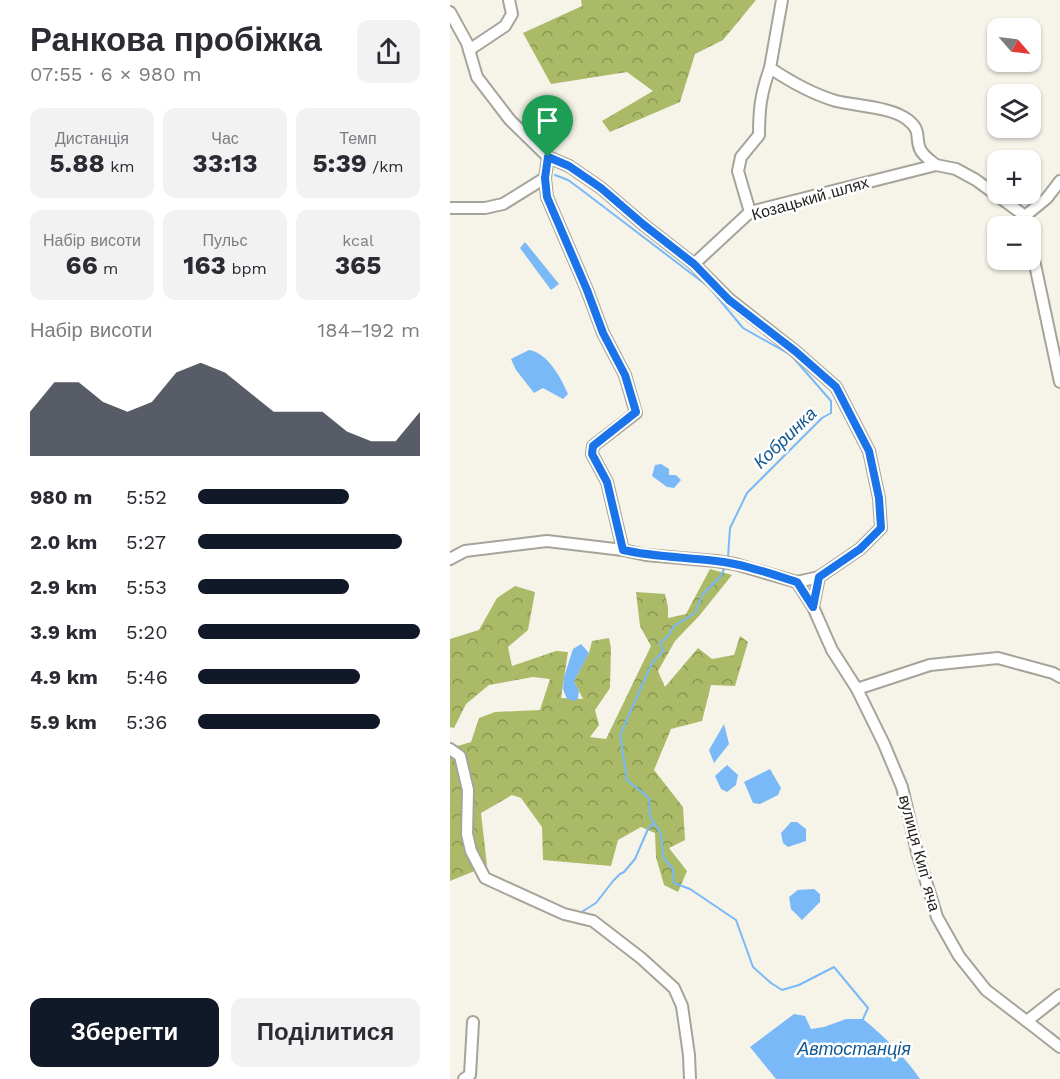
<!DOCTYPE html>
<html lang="uk">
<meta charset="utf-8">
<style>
body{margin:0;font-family:"Work Sans",sans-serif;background:#f2f2f3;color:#2b2b33;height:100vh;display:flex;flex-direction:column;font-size:22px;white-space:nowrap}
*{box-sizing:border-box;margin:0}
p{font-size:20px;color:#7c7c81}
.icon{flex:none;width:33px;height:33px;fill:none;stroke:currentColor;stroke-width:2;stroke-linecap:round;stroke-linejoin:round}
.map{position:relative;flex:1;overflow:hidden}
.side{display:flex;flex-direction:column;background:#fff;width:450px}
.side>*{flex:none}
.needle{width:39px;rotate:118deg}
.controls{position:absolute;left:537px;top:18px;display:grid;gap:12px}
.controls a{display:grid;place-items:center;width:54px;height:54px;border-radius:12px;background:#fff;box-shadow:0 2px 4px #0004;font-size:30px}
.pin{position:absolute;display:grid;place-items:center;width:51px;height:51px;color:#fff;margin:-62px -26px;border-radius:50% 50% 50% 0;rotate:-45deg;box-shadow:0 0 6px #0007}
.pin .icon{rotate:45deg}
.round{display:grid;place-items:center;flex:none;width:63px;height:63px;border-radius:12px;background:#f2f2f3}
.headline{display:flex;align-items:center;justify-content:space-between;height:102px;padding:0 30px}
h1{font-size:33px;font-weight:700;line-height:45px}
.stats{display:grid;grid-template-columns:repeat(3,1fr);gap:9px;height:102px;padding:6px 30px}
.stats div{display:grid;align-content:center;border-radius:12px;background:#f2f2f3;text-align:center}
.stats b{font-size:26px;font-weight:700}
.stats small{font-size:16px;font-weight:400}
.stats p{font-size:16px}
.chart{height:168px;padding:12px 30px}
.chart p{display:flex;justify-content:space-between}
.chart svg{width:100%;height:108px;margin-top:6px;fill:#111827;opacity:.7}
.button{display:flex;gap:12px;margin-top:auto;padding:12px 30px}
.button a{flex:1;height:69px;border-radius:12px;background:#111827;color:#fff;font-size:24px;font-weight:700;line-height:69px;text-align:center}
.button a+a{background:#f2f2f3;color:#2b2b33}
ul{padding:0 30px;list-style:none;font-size:20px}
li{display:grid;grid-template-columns:96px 72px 1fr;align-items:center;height:45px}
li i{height:15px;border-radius:8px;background:#111827}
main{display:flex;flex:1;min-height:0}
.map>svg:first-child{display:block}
.forest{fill:url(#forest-crowns)}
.water{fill:#79b9f7}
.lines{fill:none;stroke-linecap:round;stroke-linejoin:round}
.stream{stroke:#79b9f7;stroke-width:2}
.minor-casing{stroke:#a6a49a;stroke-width:14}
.minor{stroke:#fff;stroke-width:10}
.route-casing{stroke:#fff;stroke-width:12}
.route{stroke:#1a73e8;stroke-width:8}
.labels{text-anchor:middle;stroke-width:5;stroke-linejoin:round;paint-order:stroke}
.street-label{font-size:16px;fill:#252420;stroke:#fff}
.water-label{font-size:18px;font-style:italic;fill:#115890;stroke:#fff}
</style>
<main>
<section class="side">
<div class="headline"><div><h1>Ранкова пробіжка</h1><p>07:55 · 6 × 980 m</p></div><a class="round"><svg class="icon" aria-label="share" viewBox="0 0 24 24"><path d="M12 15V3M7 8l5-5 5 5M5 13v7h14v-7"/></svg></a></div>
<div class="stats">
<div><p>Дистанція</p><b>5.88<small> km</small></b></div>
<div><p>Час</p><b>33:13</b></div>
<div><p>Темп</p><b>5:39<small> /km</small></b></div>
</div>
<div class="stats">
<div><p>Набір висоти</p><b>66<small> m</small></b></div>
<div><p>Пульс</p><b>163<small> bpm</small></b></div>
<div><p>kcal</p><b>365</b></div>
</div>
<div class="chart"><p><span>Набір висоти</span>184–192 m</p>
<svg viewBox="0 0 160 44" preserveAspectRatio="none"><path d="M0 44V26L10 14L20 14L30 22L40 26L50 22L60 10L70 6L80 10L90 18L100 26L110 26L120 26L130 34L140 38L150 38L160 26V44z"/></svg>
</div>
<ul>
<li><b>980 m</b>5:52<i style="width:68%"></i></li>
<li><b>2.0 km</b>5:27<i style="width:92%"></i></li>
<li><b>2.9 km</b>5:53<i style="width:68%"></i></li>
<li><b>3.9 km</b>5:20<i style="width:100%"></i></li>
<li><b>4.9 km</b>5:46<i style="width:73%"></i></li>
<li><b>5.9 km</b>5:36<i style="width:82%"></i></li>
</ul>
<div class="button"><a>Зберегти</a><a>Поділитися</a></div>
</section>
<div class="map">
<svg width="610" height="1079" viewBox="0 0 610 1079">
<defs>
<pattern id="forest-crowns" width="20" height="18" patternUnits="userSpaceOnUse" patternTransform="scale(1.5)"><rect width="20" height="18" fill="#aaba66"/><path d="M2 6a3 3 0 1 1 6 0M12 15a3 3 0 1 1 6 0" fill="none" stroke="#8a9754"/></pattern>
</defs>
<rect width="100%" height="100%" fill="#f6f3e9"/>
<!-- forest -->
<g class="forest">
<path d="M131,0H306L273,40L245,54L230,102L160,132L152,121L203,91L177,72L101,84L73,33L132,6Z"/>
<path d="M260,569L282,575L249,616L225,641L208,671L215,687L248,648L262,659L284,655L290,636L298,642L285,686L261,685L252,721L221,729L204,770L233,807L235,840L219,848L237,871L228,892L214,885L206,857L205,833L191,827L168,840L161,866L93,860L92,827L71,798L62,795L31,813L37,866L0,881V754L4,747L21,742L29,718L45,712L90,710L100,679L83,677L39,685L16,704L4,728L0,727V639L29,630L47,598L65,586L85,592L78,630L58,647L62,666L106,651L118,652L111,698L133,699L124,681L139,653L142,641L159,638L161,648L160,688L145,710L149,725L140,737L156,739L201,646L190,626L186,592L215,594L218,607V618L236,614Z"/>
</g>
<!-- water -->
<g class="water">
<path d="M75,242L109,284L101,290L70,248Z"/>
<path d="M79,350C98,353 111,378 118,394L113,399L93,388L84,393L66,370L61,359Z"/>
<path d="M211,464L219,469V475H226L231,480L224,488L217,487L202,476L205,465Z"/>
<path d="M131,644L139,653L124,681L129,691L128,698L125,701L117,699L113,689L114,677L123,649Z"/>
<path d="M274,724L279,744L264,763L259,750Z"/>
<path d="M277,765L288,775L286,785L277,792L271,789L265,776Z"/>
<path d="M320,769L331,788L328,795L310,804L303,803L294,782Z"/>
<path d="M341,822H347L356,829V841L338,847L333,843L331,833Z"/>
<path d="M364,889L370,894V902L352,920L341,909L339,897L348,890Z"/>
<path d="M344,1014L355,1016L361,1029L374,1027L396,1019H413C435,1037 454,1056 470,1079H326L300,1047Z"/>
</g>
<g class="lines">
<!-- stream -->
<g class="stream">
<path d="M105,175L118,180L129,188L259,287L293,328L341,355L381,401V413L372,418L297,493L280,528L278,557"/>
<path d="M274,569L271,576L252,595L245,613L224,626L218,636L210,643L213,651L202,663L170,735L177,780L199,798L200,816L211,834L214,859L223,869L224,883L240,889L286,920L303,967L321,983L332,990L349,985L384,967L418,1008L413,1019"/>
<path d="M135,914L133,911L146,903L163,881L170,874L174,872L185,859L198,829L204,823"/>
</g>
<!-- minor casing -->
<g class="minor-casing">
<g id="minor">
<path d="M332,0L320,68C341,82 362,94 386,101C407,106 442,107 458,120C472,131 465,138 470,149C473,156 480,160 486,165"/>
<path d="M0,12L17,43L27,77L60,120L98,157L119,166L151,188L194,225L244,264L300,212L486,165L506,169L526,180L575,216L577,226"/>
<path d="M19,50L55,26L62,14L59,0"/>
<path d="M98,157L95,178L97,197L137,290L153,333L175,375L186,413L143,446L142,454L157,482L173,550L196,555L266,561L285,564L347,582L369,577"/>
<path d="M0,208H35L53,204L95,178"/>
<path d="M300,212L288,171L291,157L309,135C309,108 311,93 320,68"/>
<path d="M575,216L597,198L610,181"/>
<path d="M580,241L610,382"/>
<path d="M244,264L279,299L345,351L386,387L419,451L429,498L431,528L410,549L369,577L363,607L382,650L407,689L434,744L452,787L467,852L487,917L509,956L536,990L587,1029L610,1047"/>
<path d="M0,559L15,551L97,541L173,550"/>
<path d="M347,582L363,607"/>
<path d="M407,689L480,665L548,658L603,673L610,677"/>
<path d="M0,749L10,756L18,790L17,834L21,851L35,878L114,914L143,921L191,958L224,988L232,1006L239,1055L240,1079"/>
<path d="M577,1021L610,995"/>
<path d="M14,1079L20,1075L23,1022"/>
</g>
</g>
<!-- minor -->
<use href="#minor" class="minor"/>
</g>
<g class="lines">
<!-- route casing -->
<g class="route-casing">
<path id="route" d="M98,157L119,166L151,188L194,225L244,264L279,300L345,351L386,387L419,451L429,498L431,528L410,549L369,577L363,607L347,582C321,574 294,564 266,561C235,557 204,557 173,550L157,482L142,454L143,446L186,412L175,375L153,333L137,290L97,197L95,178Z"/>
</g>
<!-- route -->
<use href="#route" class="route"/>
</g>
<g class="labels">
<!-- street labels -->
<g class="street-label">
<text transform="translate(360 198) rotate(-16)" y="6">Козацький шлях</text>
<text transform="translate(470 853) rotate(75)" y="6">вулиця Кипʼяча</text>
</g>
<!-- water labels -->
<g class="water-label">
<text transform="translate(335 438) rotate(-44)" y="6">Кобринка</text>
<text x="404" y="1055">Автостанція</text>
</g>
</g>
</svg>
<div class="controls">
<a><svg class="needle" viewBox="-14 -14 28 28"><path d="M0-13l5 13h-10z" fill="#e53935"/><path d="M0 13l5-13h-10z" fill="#7c7c81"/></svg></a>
<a><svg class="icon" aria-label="layers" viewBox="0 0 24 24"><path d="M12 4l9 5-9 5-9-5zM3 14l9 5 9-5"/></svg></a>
<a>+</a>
<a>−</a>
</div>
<div class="pin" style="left:98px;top:157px;background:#1e9e55"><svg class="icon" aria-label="arrive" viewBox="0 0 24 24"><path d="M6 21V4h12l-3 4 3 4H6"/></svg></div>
</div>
</main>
